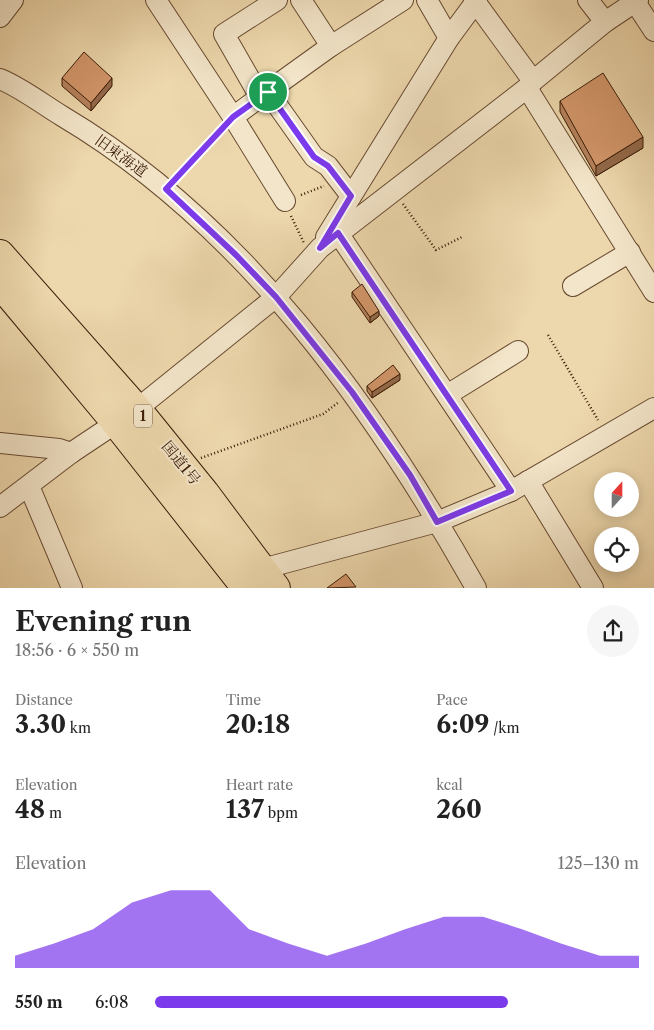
<!DOCTYPE html>
<meta charset="utf-8">
<style>
body{margin:0;font-family:"Libre Caslon Text","Noto Serif JP",serif;background:#f6f6f6;color:#222;height:100vh;display:flex;flex-direction:column;font-size:19px;white-space:nowrap}
*{box-sizing:border-box;margin:0}
p{font-size:16px;color:#767676}
.icon{flex:none;width:28px;height:28px;fill:none;stroke:currentColor;stroke-width:2;stroke-linecap:round;stroke-linejoin:round}
.map{position:relative;height:588px;overflow:hidden}
.details{display:flex;flex-direction:column;background:#fff;flex:1}
.details>*{flex:none}
.needle{width:32px;rotate:21deg}
.tools{position:absolute;left:594px;top:472px;display:grid;gap:10px}
.tools a{display:grid;place-items:center;width:45px;height:45px;border-radius:50%;background:#fff;box-shadow:0 2px 12px #0003;font-size:25px}
.pin{position:absolute;display:grid;place-items:center;width:42px;height:42px;color:#fff;margin:-21px;border:2px solid #fff;border-radius:50%;box-shadow:0 1px 5px #0007}
.round{display:grid;place-items:center;flex:none;width:52px;height:52px;border-radius:26px;background:#f6f6f6}
.summary{display:flex;align-items:center;justify-content:space-between;height:85px;padding:0 15px}
h1{font-size:28px;font-weight:800;line-height:38px}
.metrics{display:grid;grid-template-columns:repeat(3,1fr);gap:8px;height:85px;padding:5px 15px}
.metrics div{display:grid;align-content:center}
.metrics b{font-size:25px;font-weight:800}
.metrics small{font-size:14px;font-weight:400}
.metrics p{font-size:14px}
.chart{height:140px;padding:10px 15px}
.chart p{display:flex;justify-content:space-between}
.chart svg{width:100%;height:90px;margin-top:5px;fill:#7c3aed;opacity:.7}
ul{padding:0 15px;list-style:none;font-size:16px}
li{display:grid;grid-template-columns:80px 60px 1fr;align-items:center;height:38px}
li i{height:12px;border-radius:6px;background:#7c3aed}
.map>svg:first-child{display:block}
.lines{fill:none;stroke-linecap:round;stroke-linejoin:round}
.minor-casing{stroke:#674a30;stroke-width:22}
.highway-casing{stroke:#3a1b07;stroke-width:30}
.path{stroke:#3a1b07;stroke-width:2.5;stroke-dasharray:1 2.5;stroke-linecap:butt}
.minor{stroke:#f3e5c9;stroke-width:20}
.highway{stroke:#edd7ac;stroke-width:28}
.wall{fill:#b5815b;stroke:#3a1b07}
.shaded-wall{fill:#93694a;stroke:#3a1b07}
.building{fill:#d2966a;stroke:#3a1b07}
.route-casing{stroke:#fff;stroke-width:10}
.route{stroke:#7c3aed;stroke-width:6}
.labels{text-anchor:middle;stroke-width:4;stroke-linejoin:round;paint-order:stroke}
.shield{fill:#f3e5c9;stroke:#725841;stroke-width:1}
.shield-label{font-size:14px;font-weight:bold;fill:#3a1b07}
.street-label{font-size:15px;fill:#3a1b07;stroke:#f3e5c9}
</style>
<div class="map">
<svg width="654" height="588" viewBox="0 0 654 588">
<rect width="100%" height="100%" fill="#edd7ac"/>
<filter id="stains"><feTurbulence type="fractalNoise" baseFrequency=".004" numOctaves="4"/><feColorMatrix values="0 0 0 0 .2 0 0 0 0 .09 0 0 0 0 .02 0 0 0 .5 -.17"/></filter>
<radialGradient id="worn" r=".72"><stop offset=".6" stop-color="#630" stop-opacity="0"/><stop offset="1" stop-color="#630" stop-opacity=".3"/></radialGradient>
<g class="lines">
<!-- minor casing -->
<g class="minor-casing">
<g id="minor">
<path d="M156,0L233,117L285,201"/>
<path d="M301,0L331,46L403,0"/>
<path d="M427,0L449,38"/>
<path d="M474,0L533,81"/>
<path d="M588,0L605,22"/>
<path d="M635,2L654,31"/>
<path d="M0,17L13,0"/>
<path d="M0,79C22,88 42,104 62,116C244,224 374,407 476,588"/>
<path d="M527,88L654,292"/>
<path d="M268,92L314,157L328,166L351,196"/>
<path d="M260,97L331,46"/>
<path d="M233,117L260,97L224,34L277,0"/>
<path d="M338,233L511,491"/>
<path d="M326,237L449,38L477,0"/>
<path d="M573,286L630,252"/>
<path d="M447,395L518,351"/>
<path d="M0,443L59,449L71,453"/>
<path d="M528,481L593,588"/>
<path d="M29,486L72,588"/>
<path d="M0,507L71,453L137,409L276,297L320,248L527,88L533,81L605,22L638,0"/>
<path d="M262,569L437,522L511,491L654,408"/>
</g>
</g>
<!-- highway casing -->
<g class="highway-casing">
<g id="highway">
<path d="M0,254L137,409L205,493L276,588"/>
<path d="M0,284L116,423L246,588"/>
</g>
</g>
<!-- path -->
<g class="path">
<path d="M176,178L222,129"/>
<path d="M301,195L324,186"/>
<path d="M403,204L436,250L462,237"/>
<path d="M291,216L304,243"/>
<path d="M548,335L598,420"/>
<path d="M201,458L323,414L339,402"/>
</g>
<!-- minor -->
<use href="#minor" class="minor"/>
<!-- highway -->
<use href="#highway" class="highway"/>
</g>
<!-- wall -->
<g class="wall">
<path d="M62,78L112,86L91,111L62,86Z"/>
<path d="M560,101L643,148L596,176L560,112Z"/>
<path d="M352,292L379,316L370,323L352,297Z"/>
<path d="M400,380L372,398L367,391V386Z"/>
</g>
<!-- shaded-wall -->
<g class="shaded-wall">
<path d="M112,78V86L91,111V103Z"/>
<path d="M643,137V148L596,176V166Z"/>
<path d="M379,311V316L370,323V317Z"/>
<path d="M400,374V380L372,398V392Z"/>
</g>
<!-- building -->
<g class="building">
<path d="M84,52L112,78L91,103L62,78Z"/>
<path d="M603,73L643,137L596,166L560,101Z"/>
<path d="M362,284L379,311L370,317L352,292Z"/>
<path d="M393,365L400,374L372,392L367,386Z"/>
<path d="M346,574L356,587L327,588Z"/>
</g>
<g class="lines">
<!-- route casing -->
<g class="route-casing">
<path id="route" d="M268,92L314,157L328,166L351,196L320,248L338,233L511,491L437,522L410,475L352,392L276,297L236,255L166,189L233,117Z"/>
</g>
<!-- route -->
<use href="#route" class="route"/>
</g>
<g class="labels">
<!-- shield labels -->
<rect class="shield" x="134" y="404.5" width="18" height="23" rx="4"/>
<g class="shield-label">
<text x="143" y="421">1</text>
</g>
<!-- street labels -->
<g class="street-label">
<text transform="translate(121 156) rotate(36)" y="5">旧東海道</text>
<text transform="translate(181 463) rotate(51)" y="5">国道1号</text>
</g>
</g>
<rect width="100%" height="100%" filter="url(#stains)"/>
<rect width="100%" height="100%" fill="url(#worn)"/>
</svg>
<div class="tools">
<a><svg class="needle" viewBox="-14 -14 28 28"><path d="M0-13l5 13h-10z" fill="#e53935"/><path d="M0 13l5-13h-10z" fill="#767676"/></svg></a>
<a><svg class="icon" aria-label="locate" viewBox="0 0 24 24"><circle cx="12" cy="12" r="6"/><path d="M12 2v4M12 18v4M2 12h4M18 12h4"/></svg></a>
</div>
<div class="pin" style="left:268px;top:92px;background:#1e9e55"><svg class="icon" aria-label="arrive" viewBox="0 0 24 24"><path d="M6 21V4h12l-3 4 3 4H6"/></svg></div>
</div>
<section class="details">
<div class="summary"><div><h1>Evening run</h1><p>18:56 · 6 × 550 m</p></div><a class="round"><svg class="icon" aria-label="share" viewBox="0 0 24 24"><path d="M12 15V3M7 8l5-5 5 5M5 13v7h14v-7"/></svg></a></div>
<div class="metrics">
<div><p>Distance</p><b>3.30<small> km</small></b></div>
<div><p>Time</p><b>20:18</b></div>
<div><p>Pace</p><b>6:09<small> /km</small></b></div>
</div>
<div class="metrics">
<div><p>Elevation</p><b>48<small> m</small></b></div>
<div><p>Heart rate</p><b>137<small> bpm</small></b></div>
<div><p>kcal</p><b>260</b></div>
</div>
<div class="chart"><p><span>Elevation</span>125–130 m</p>
<svg viewBox="0 0 160 44" preserveAspectRatio="none"><path d="M0 44V38L10 32L20 25L30 12L40 6L50 6L60 25L70 32L80 38L90 32L100 25L110 19L120 19L130 25L140 32L150 38L160 38V44z"/></svg>
</div>
<ul>
<li><b>550 m</b>6:08<i style="width:73%"></i></li>
</ul>
</section>
